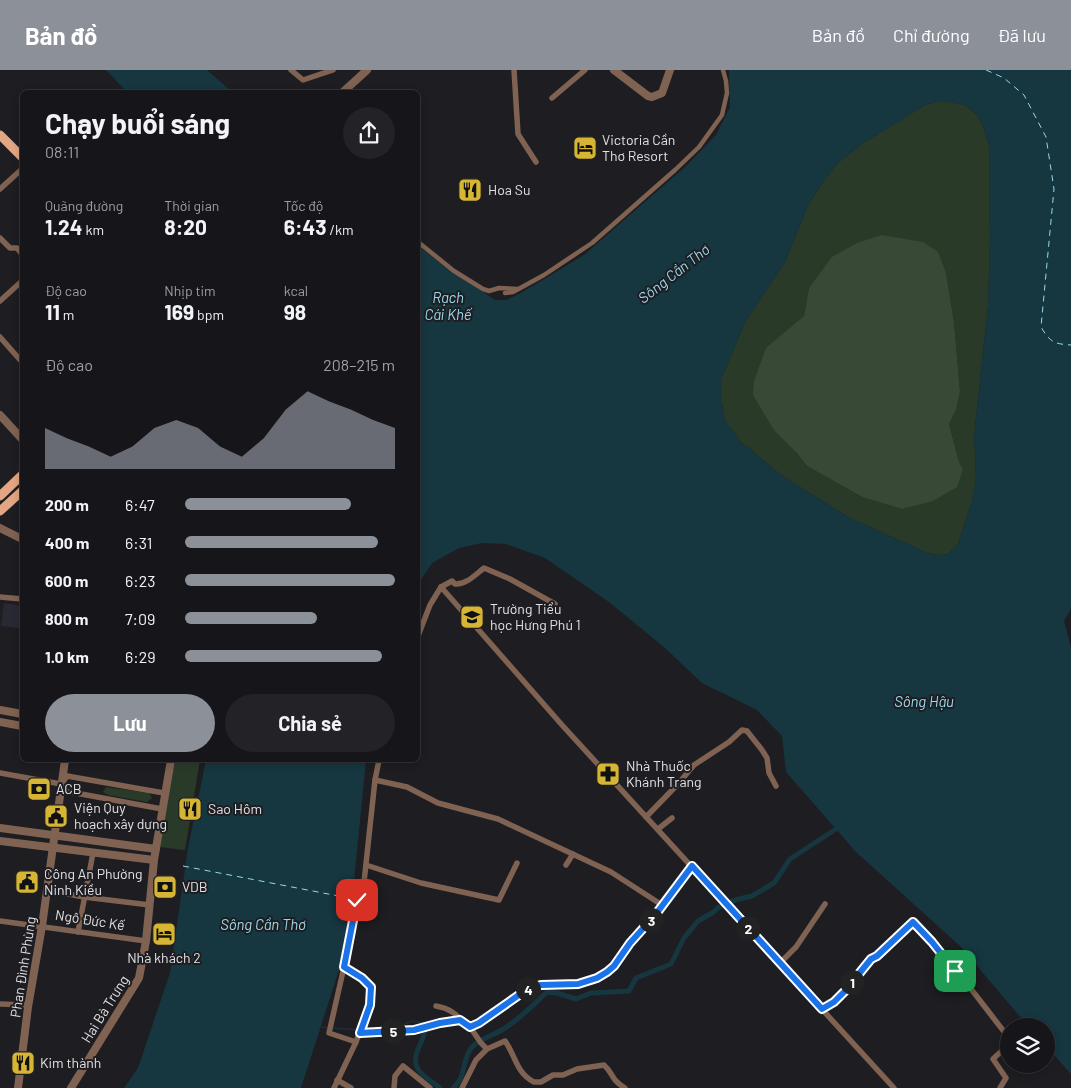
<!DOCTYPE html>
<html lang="vi">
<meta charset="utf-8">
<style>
body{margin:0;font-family:Barlow,sans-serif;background:#232327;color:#f1f3f6;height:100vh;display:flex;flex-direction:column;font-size:19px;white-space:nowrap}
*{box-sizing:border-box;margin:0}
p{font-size:16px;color:#9e9fa2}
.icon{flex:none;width:28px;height:28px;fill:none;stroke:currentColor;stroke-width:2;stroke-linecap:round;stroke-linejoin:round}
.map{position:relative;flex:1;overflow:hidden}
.side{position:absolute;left:20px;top:20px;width:400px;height:672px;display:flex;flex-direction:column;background:#16161a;border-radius:8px;box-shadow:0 2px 8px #0003,0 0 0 1px #353539}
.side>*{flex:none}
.controls{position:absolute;left:1000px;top:948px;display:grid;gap:10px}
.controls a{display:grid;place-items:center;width:55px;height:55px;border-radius:50%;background:#16161a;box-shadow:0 2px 8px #0003,0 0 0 1px #353539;font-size:25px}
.pin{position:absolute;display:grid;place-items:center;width:42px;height:42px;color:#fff;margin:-21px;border-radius:10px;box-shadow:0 2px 8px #0006}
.km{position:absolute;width:25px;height:25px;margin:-12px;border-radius:50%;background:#222;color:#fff;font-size:14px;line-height:25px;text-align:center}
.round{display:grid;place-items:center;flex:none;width:52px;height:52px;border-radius:26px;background:#232327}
.summary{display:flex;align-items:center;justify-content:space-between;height:85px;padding:0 25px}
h1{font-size:28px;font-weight:700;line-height:38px}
.metrics{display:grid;grid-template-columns:repeat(3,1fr);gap:8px;height:85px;padding:5px 25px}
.metrics div{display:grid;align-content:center}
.metrics b{font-size:21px;font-weight:700}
.metrics small{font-size:14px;font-weight:400}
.metrics p{font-size:14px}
.chart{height:140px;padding:10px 25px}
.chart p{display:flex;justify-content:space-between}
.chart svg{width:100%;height:90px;margin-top:5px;fill:#8c9099;opacity:.7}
.action{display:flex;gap:10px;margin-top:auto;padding:10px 25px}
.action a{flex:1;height:58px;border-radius:30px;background:#8c9099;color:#fff;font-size:20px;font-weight:700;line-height:58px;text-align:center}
.action a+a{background:#232327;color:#f1f3f6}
ul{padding:0 25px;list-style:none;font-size:16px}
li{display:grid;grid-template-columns:80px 60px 1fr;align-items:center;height:38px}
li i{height:12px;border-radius:6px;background:#8c9099}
header{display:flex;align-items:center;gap:30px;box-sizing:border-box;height:70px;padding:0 25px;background:#8c9099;color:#fff}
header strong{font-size:24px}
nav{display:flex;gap:28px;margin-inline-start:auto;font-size:18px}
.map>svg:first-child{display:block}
.built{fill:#282932}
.green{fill:#2a3a28;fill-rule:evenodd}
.forest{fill:#384a35}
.water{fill:#163640;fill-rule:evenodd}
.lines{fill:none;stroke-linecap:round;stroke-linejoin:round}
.stream{stroke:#163640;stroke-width:1}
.canal{stroke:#163640;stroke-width:5}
.ferry{stroke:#98d8ed;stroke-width:1;stroke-dasharray:6 5;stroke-linecap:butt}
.pedestrian{stroke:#7f6251;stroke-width:4.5}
.minor{stroke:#7f6251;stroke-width:5.5}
.tertiary{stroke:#7f6251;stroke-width:8}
.primary{stroke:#e2a782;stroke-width:9}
.route-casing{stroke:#fff;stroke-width:10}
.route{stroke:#1a73e8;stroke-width:6}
.labels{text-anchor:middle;stroke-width:4;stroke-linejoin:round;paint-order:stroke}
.poi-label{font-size:14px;fill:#e2e2e5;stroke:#1e1e22;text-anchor:start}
.street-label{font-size:14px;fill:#e2e2e5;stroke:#1e1e22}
.water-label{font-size:15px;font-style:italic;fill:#98d8ed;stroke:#1e1e22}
</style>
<header>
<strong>Bản đồ</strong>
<nav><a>Bản đồ</a><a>Chỉ đường</a><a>Đã lưu</a></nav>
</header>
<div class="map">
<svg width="1071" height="1018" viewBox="0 0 1071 1018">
<rect width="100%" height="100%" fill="#1e1e22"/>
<!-- built -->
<path class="built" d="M4,533L21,536L19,558L1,556Z"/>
<!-- green -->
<g class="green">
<path d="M944,31L965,35L976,44L982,53L989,75L990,171L988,236L974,366L976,409L972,431L958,474L948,484L937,485L925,482L848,447L781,405L741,372L725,351L722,334V307L745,252L785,192L808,135L824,110L838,93L863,73L927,34ZM946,203L954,252L960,322L956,340L949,354L959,392L963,399L902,439L862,427L807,396L796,382L786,263L804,246L809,218Z"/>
<path d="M175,690H200L185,780L159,777Z"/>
<path d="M106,717L149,723L152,728L147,732L108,725L103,722Z"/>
</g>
<!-- forest -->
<path class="forest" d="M882,165L923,172L938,182L946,203L954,252L960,322L956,340L949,354L959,392L963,399L957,417L933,431L902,439L862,427L807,396L796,382L774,360L753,325L754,311L766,278L804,246L809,218L832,187L857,173Z"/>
<!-- water -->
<g class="water">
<path d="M106,0H207L232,22H127Z"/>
<path d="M729,0H1071V539L1064,551L1071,578V1004L1046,976V956H1028L960,876L856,782L786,702L782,666L757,640L702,613L665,578L609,532L545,488L506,474L482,473L459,478L432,493L418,514V176L443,195L495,230H506L521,223L584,185L685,97L716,65L730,37ZM944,31L965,35L976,44L982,53L989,75L990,171L988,236L974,366L976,409L972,431L958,474L948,484L937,485L925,482L848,447L781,405L741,372L725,351L722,334V307L745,252L785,192L808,135L824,110L838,93L863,73L927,34Z"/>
<path d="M206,690H366L348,872L301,1018H124L138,998L170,903L188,778Z"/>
</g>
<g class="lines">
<!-- stream -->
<g class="stream">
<path d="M321,957L329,958"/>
<path d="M333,958L359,960"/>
<path d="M395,958L412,951L425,953"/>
</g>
<!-- canal -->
<g class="canal">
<path d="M425,960C424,967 421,973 418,979C409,1000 425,1006 440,1018"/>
<path d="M453,1018C466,1009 462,988 472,977C481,968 492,966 502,960C519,950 533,935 547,922L557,923L576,929L591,923L629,921L636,908L671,894L684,868L698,851L712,843L719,837L735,830L752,826L774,813L790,789L836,759"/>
</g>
<!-- ferry -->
<g class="ferry">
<path d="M986,0L1004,8L1024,25L1046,67L1054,119L1041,257C1050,272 1054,274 1071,275"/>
<path d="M183,796L349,828"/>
</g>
<!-- pedestrian -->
<g class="pedestrian">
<path d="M418,172L454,201L483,219L489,221L499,218L518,219"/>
<path d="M505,223L513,222L544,205L592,173L675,100L699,77L722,45L727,23L726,11L723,0"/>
</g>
<!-- minor -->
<g class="minor">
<path d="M291,0L303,10L333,0"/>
<path d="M514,0L518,64L536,92"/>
<path d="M552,28L585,0"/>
<path d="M0,119L22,99"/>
<path d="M0,168L10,178H17L22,184"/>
<path d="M0,231L22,211"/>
<path d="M0,267L22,292"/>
<path d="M441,517L452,511L455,514C466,515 475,505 484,498L510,509L555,534"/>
<path d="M0,527L22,529"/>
<path d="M418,566L430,535L441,517L562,655L894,1018"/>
<path d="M0,703L61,714"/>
<path d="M375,710L407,717L438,733L498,749L611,802L662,835L630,873L614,895L602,905L578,914L541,915L529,918L479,953L470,957C457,947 454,939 436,936"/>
<path d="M63,712L67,706L164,723"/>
<path d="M62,716L65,721L162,739"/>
<path d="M646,747L678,714L694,695L729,672L742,660L747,661L762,680L767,688L769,703L776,716"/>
<path d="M658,759L672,748"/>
<path d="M366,795L421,813L499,830L517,793"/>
<path d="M566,795L573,784"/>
<path d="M47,820L84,827L150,835"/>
<path d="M352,829L362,831L375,710L379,690"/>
<path d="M662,835L691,796"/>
<path d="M0,851L146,871"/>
<path d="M78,862L93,783"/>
<path d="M780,893L796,877L825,834"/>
<path d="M344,897L362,907L371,917L370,935L356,972"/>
<path d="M0,934L28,935"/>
<path d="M822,939L834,932L845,921L871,889L877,886L913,852C918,859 926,864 932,871C959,902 983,935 1009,968"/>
<path d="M360,963L413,960L440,953L460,950"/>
<path d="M487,979L505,971C516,986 516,1003 534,1012H541L553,1005H563L577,999L604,995C614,1004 610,1009 625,1018"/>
<path d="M337,1010L351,1018"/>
<path d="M334,1018L356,972L329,963L344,897L357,830"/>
<path d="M394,1018L395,1006L403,996L430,1018"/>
<path d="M462,1018L476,990L487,979L481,973L470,957"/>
<path d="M1000,1018L1006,1008L993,989L1009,974"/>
</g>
<!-- tertiary -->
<g class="tertiary">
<path d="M614,0L648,26L652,27L662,23L670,0"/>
<path d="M343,22L367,0"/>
<path d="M0,345L22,369"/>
<path d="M0,458L22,469"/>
<path d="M0,640L22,644"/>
<path d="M0,652L22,656"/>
<path d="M0,758L156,779"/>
<path d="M0,771L154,790"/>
<path d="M18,1018L28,937L42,856L65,690"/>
<path d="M71,1018L139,908L146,871L154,790L171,690"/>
</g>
<!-- primary -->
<g class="primary">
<path d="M0,65L22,87"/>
<path d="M0,426L22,405"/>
<path d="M0,441L22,421"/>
</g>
</g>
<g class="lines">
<!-- route casing -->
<g class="route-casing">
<path id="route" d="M357,830L344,897L362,908L371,917L370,935L360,963L414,960L440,953L460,950L470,957L479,953L529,918L541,915L578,914L597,908L607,902L614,896L630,873L656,844L692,796L822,939L834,932L845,921L871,889L877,886L913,852L932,872L955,901"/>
</g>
<!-- route -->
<use href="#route" class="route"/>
</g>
<!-- icons -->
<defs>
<g id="hotel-square" transform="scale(1.25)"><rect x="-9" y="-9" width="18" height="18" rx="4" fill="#d6b534" stroke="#1e1e22"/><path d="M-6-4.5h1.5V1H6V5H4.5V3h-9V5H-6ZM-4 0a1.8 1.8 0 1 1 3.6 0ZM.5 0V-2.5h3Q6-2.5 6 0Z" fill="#111"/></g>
<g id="restaurant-square" transform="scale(1.25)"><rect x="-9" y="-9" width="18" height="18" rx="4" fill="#d6b534" stroke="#1e1e22"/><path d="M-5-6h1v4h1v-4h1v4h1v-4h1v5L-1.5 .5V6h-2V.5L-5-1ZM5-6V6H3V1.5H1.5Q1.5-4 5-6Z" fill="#111"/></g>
<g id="school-square" transform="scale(1.25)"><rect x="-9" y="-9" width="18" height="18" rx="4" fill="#d6b534" stroke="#1e1e22"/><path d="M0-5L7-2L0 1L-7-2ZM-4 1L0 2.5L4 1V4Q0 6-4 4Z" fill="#111"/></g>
<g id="pharmacy-square" transform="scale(1.25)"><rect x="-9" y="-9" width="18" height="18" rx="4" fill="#d6b534" stroke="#1e1e22"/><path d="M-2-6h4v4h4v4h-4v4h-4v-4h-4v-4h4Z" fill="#111"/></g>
<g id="bank-square" transform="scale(1.25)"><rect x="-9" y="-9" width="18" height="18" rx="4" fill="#d6b534" stroke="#1e1e22"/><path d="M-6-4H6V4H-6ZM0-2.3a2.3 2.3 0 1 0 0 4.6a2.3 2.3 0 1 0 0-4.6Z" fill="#111"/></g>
<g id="civic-square" transform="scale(1.25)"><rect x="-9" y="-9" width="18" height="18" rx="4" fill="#d6b534" stroke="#1e1e22"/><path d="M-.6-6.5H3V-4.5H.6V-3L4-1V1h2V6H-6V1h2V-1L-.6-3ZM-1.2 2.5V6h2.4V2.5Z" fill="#111"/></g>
</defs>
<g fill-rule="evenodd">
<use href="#hotel-square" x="585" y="78"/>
<use href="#restaurant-square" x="470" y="120"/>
<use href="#school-square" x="472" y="547"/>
<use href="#pharmacy-square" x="608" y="704"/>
<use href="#bank-square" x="39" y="719"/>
<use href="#restaurant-square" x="190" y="739"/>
<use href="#civic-square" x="56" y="746"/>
<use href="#civic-square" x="27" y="812"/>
<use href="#bank-square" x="165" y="817"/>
<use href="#hotel-square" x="164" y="864"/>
<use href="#restaurant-square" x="23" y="993"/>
</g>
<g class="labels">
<!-- poi labels -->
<g class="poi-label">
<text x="602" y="75">Victoria Cần<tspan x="602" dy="16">Thơ Resort</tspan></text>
<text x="488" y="125">Hoa Su</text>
<text x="490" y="544">Trường Tiểu<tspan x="490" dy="16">học Hưng Phú 1</tspan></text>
<text x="626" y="701">Nhà Thuốc<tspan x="626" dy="16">Khánh Trang</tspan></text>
<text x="56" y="724">ACB</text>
<text x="74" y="743">Viện Quy<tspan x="74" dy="16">hoạch xây dựng</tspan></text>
<text x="208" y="744">Sao Hôm</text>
<text x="44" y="809">Công An Phường<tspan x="44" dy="16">Ninh Kiều</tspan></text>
<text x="182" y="822">VDB</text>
<text x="164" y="893" text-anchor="middle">Nhà khách 2</text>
<text x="40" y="998">Kim thành</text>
</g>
<!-- street labels -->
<g class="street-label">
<text transform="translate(90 850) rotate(9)" y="5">Ngô Đức Kế</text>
<text transform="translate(23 897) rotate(-81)" y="5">Phan Đình Phùng</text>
<text transform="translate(105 939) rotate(-58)" y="5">Hai Bà Trưng</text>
</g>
<!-- water labels -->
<g class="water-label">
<text transform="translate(674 204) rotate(-38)" y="5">Sông Cần Thơ</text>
<text x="448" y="233">Rạch<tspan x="448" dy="17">Cái Khế</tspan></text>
<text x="924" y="637">Sông Hậu</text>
<text x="263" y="860">Sông Cần Thơ</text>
</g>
</g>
</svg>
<div class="controls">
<a><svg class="icon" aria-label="layers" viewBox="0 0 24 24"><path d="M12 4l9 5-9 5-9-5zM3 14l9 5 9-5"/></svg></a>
</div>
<div class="pin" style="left:955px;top:901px;background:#1e9e55"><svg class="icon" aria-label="arrive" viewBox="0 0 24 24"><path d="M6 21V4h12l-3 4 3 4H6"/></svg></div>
<div class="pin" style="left:357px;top:830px;background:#d93025"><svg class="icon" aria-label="check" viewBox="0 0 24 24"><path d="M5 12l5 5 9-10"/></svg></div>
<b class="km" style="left:852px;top:912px">1</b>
<b class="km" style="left:748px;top:858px">2</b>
<b class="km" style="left:651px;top:850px">3</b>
<b class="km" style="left:528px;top:919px">4</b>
<b class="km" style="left:393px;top:961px">5</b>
<section class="side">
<div class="summary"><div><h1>Chạy buổi sáng</h1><p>08:11</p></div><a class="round"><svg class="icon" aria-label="share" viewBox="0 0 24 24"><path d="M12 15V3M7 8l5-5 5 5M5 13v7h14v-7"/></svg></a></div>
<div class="metrics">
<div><p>Quãng đường</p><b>1.24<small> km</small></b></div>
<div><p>Thời gian</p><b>8:20</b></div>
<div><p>Tốc độ</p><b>6:43<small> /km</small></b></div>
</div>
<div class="metrics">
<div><p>Độ cao</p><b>11<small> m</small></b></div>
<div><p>Nhịp tim</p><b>169<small> bpm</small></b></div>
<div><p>kcal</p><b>98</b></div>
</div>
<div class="chart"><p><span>Độ cao</span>208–215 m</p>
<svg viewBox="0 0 160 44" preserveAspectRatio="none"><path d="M0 44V24L10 29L20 33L30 38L40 33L50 24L60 20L70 24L80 33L90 38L100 29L110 15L120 6L130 11L140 15L150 20L160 24V44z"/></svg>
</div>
<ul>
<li><b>200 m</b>6:47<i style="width:79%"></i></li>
<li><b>400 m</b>6:31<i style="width:92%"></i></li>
<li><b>600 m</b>6:23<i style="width:100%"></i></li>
<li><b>800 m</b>7:09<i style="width:63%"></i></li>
<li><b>1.0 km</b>6:29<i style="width:94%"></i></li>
</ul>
<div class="action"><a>Lưu</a><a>Chia sẻ</a></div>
</section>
</div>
